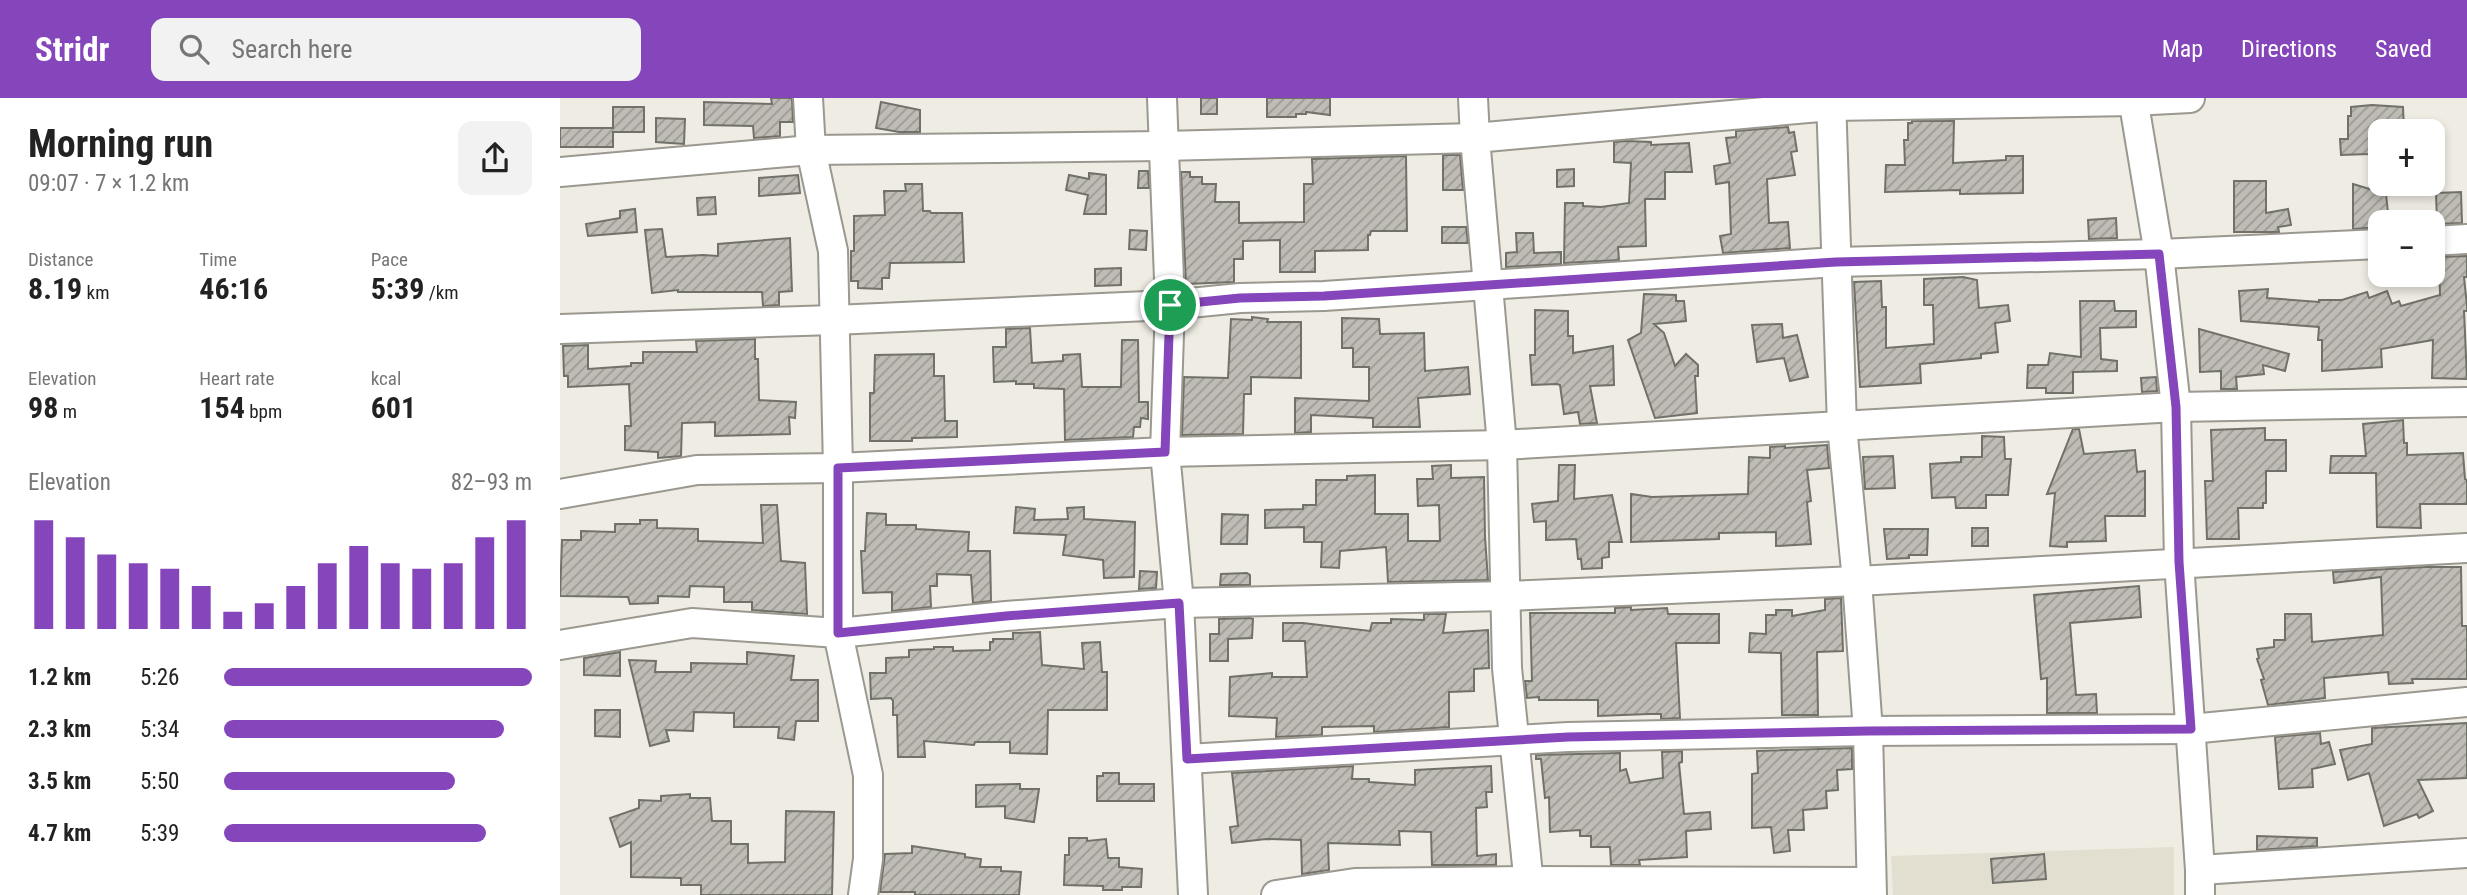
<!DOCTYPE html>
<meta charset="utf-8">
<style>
body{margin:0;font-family:"Roboto Condensed",sans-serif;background:#f2f2f2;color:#222;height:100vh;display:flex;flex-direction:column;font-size:26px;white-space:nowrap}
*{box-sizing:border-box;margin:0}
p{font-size:23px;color:#767676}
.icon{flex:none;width:38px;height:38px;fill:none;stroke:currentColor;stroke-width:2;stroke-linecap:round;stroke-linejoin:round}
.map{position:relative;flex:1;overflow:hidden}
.panel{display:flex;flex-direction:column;background:#fff;width:560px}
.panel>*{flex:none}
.fabs{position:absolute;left:1808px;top:21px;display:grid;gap:14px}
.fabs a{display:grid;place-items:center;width:77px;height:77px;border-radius:14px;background:#fff;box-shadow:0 4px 10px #0003;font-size:35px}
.pin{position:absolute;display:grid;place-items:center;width:60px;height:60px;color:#fff;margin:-30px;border:4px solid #fff;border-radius:50%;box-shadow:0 2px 7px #0007}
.round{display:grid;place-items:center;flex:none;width:74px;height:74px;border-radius:14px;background:#f2f2f2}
.headline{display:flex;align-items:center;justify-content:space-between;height:119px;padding:0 28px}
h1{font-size:38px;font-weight:700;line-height:52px}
.stats{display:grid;grid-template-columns:repeat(3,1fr);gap:10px;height:119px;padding:7px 28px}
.stats div{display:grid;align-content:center}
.stats b{font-size:30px;font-weight:700}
.stats small{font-size:19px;font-weight:400}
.stats p{font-size:19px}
.chart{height:196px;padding:14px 28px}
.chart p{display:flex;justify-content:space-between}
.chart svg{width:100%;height:126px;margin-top:7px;stroke:#8646bb;stroke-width:6}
ul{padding:0 28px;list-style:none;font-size:23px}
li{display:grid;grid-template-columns:112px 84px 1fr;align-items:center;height:52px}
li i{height:18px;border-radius:9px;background:#8646bb}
header{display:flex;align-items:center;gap:42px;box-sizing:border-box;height:98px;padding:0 35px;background:#8646bb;color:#fff}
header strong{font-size:33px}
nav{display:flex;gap:38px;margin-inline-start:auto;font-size:24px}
.search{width:490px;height:63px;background:#f2f2f2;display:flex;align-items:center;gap:18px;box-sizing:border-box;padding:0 24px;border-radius:14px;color:#767676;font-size:26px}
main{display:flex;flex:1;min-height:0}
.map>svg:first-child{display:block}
.built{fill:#e3dfd0}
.building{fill:url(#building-hatch);stroke:#727169;stroke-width:2}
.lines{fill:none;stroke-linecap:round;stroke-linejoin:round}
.minor-casing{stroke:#9a988f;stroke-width:32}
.minor{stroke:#fff;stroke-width:28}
.route-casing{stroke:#fff;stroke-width:14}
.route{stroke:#8646bb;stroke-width:9}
</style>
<header>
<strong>Stridr</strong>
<div class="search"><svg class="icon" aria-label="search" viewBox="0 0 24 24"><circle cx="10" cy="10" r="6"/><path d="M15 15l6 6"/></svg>Search here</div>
<nav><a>Map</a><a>Directions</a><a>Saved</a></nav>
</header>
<main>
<section class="panel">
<div class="headline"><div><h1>Morning run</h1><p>09:07 · 7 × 1.2 km</p></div><a class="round"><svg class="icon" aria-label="share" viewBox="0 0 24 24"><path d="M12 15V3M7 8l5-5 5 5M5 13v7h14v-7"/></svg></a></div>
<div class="stats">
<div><p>Distance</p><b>8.19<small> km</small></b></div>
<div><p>Time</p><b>46:16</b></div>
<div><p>Pace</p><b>5:39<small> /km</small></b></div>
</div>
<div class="stats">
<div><p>Elevation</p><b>98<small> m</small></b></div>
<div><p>Heart rate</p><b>154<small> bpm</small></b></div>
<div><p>kcal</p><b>601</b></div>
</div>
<div class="chart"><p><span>Elevation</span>82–93 m</p>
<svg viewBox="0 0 160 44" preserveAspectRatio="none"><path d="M5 44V6M15 44V12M25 44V18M35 44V21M45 44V23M55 44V29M65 44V38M75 44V35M85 44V29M95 44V21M105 44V15M115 44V21M125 44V23M135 44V21M145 44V12M155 44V6"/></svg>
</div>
<ul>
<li><b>1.2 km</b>5:26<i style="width:100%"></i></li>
<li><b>2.3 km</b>5:34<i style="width:91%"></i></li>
<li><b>3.5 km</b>5:50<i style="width:75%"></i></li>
<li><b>4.7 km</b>5:39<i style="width:85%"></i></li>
</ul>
</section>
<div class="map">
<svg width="1907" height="797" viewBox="0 0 1907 797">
<defs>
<pattern id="building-hatch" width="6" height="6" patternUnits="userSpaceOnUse" patternTransform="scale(1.75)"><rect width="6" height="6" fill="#bebcb4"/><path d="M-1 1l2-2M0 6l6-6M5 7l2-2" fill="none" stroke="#9b9993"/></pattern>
</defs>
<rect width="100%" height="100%" fill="#eeece3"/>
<!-- built -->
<path class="built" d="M1614,749V797H1333L1331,758Z"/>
<!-- building -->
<g class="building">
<path d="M211,0H232L233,24H220V38L194,40L193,28L144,27V4L212,6Z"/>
<rect x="641" y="0" width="16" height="16"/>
<path d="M707,0H770V17L746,14V16H736V19H707Z"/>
<path d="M321,4L360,12V34H339L316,30Z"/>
<path d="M1812,7L1843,9L1844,33H1820V40L1809,39V56L1781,57L1780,41H1788V18H1791V9Z"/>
<path d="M53,9H84V34H53V49H0V30H53Z"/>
<path d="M96,20L125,21L124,46L96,44Z"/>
<path d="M1352,23H1394L1393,65L1446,62V58H1463V95L1400,96V92L1325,94L1326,67H1345L1344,42H1348V25H1352Z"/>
<path d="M1228,29L1229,35L1234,34L1237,53L1231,54L1235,77L1207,81L1209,125L1228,124L1230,150L1163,155L1160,138L1171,136L1169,84L1156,86L1154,68L1170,65L1166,40L1176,39V33Z"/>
<path d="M1066,43L1091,44V47L1129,45L1132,74H1105V101H1085L1086,148L1058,149L1059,162L1004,165L1005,105H1023V108L1041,109L1069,105L1071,65L1054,64V44Z"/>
<path d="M883,57H900L903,92H883Z"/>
<path d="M846,58L847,133H811L810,137H808V152L755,153V174H720V142L683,143V161H674V184L626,186L621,74H630V79H642V86H656L655,104H679V125L744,124V86H753L752,61Z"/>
<path d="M1014,71V88L997,89V72Z"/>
<path d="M579,73H588L589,90H578Z"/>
<path d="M529,75L546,77V116H524L528,97L506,92L509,77L529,81Z"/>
<path d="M238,77L240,95L199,98V80Z"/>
<path d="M1674,83H1706V115L1728,111L1731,127L1718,129L1719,134H1674Z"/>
<path d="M345,86H362L363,113H370L371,115H402L404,164L330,165L329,180H322V191L298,190V183H291V153H294V118L325,117L324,93H346Z"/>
<path d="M1793,86L1826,96L1829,124H1820V129L1793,131Z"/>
<path d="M1901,94L1902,125L1877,126L1876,95Z"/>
<path d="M155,99L156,116L138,117L137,100Z"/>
<path d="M75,111L77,134L28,138L26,126L60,120V113Z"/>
<path d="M1556,120L1557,140L1529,141L1528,122Z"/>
<path d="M882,129H906L908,145H882Z"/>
<path d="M102,131L106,159L143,157L158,158V146L230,140L232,193L219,194V207L203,208L202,194H118V192L92,195L85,132Z"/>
<path d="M570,132L587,133L586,152L569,151Z"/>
<path d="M956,135H973L974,155L1001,154V166L946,169V155L957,154Z"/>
<path d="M1907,158V179H1904L1907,208V213H1904L1907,281L1872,280L1873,242L1821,251L1822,269L1762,273V242H1758L1759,229L1681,223L1679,193L1708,191L1707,200L1759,204V202H1782L1807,194L1809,200L1827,193L1832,206L1839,203L1841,208L1880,197L1879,159Z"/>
<path d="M561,170V187L535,188V171Z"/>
<path d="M1403,179L1417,182L1419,210L1448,207L1450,223L1435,225L1438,254L1421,256V260L1360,266L1361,285L1300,289L1294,184L1321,183L1322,209H1326V250L1374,246L1373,207H1364V181Z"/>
<path d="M1084,196L1116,197V203H1124L1126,223L1094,226L1104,235L1115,268L1126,256L1138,267V278H1135L1137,315L1095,320L1068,242L1081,235Z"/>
<path d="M1520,203H1554L1555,213H1576V229L1540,230L1541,261L1557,263V273L1513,274V295H1486V290H1467L1468,267H1488L1490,255L1521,259Z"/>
<path d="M975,212L1008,213V238H1013V255L1053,248L1054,287L1030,288L1037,325L1020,326L1018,314L1004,316L1000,287L997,286L972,287L970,257H975Z"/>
<path d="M692,219L708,221L707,224H741V280L691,279V296H684L683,336L622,337L624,279L668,280L671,221L692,222Z"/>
<path d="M782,220L819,221L820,236L864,235L865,273L908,269L910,296L858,300L860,329H813V320L751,317V334L735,335V300L809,303V269H793V250H782Z"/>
<path d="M1222,226L1223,240L1237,237L1248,279L1230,283L1224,260L1197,264L1192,227Z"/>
<path d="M470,230L472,265L503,263V257L520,256L522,289H561L562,242H578L579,304H588V321L581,320L580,329H574L573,339L505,342L504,291L474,290V286H456V283L434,284L433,249H446V231Z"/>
<path d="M1639,231L1729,256L1725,273L1703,267L1704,276L1676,279L1677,291H1661V273L1640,274Z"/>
<path d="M195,241V261H198L199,302L236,304L235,320L229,319L230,336L155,338V324L122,325L121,358L98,360V354L65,352V328H71L69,286L8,289V278H4L3,248L28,247V271L71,268V265H83V254H137L136,243Z"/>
<path d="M374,256V278H384L385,323H397V339L352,340V343H310V295H314L315,257Z"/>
<path d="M1596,279L1597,293L1582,294L1581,280Z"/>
<path d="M1843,322L1844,345H1847V357L1903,355L1905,381L1907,382V406H1860L1861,430L1817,429L1816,375H1770L1771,358H1806L1803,326Z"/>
<path d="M1705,330V342H1726V373H1706V405H1703V410H1678L1679,441H1647L1645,383H1653L1651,332Z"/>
<path d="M1513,331H1519L1524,356L1575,352L1577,374L1585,373V418H1545L1546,443L1507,444V449L1490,448L1495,395L1487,396Z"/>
<path d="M1422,338L1444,339L1445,361H1451L1448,397H1426V410H1396L1395,399L1372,400L1370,366L1401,364V359H1422Z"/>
<path d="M1267,347L1269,370L1247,372L1251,403L1247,404L1251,446L1216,448V434L1159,435V441L1071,444V396L1092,399L1188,396L1189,359L1210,360V349L1225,348V350Z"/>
<path d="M1333,358L1335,390L1305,391L1303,359Z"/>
<path d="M891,367V380L924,379L925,439L928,482L828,484L826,449L780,453L779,470L761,469L762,444H744V429L705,430V412L743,411V407H756V382H787V378L815,377V416H848V443H880L879,407L858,408L857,381H873L872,368Z"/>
<path d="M999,367H1015L1014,401L1052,397L1062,444H1049V459L1042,460V470L1022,471L1021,461H1018L1016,441L986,442V423L974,424L972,406L998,403Z"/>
<path d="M201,407H217L221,463L245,465L247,516L192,512V504H164V489L130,488L129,499L98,498V505L70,506L68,499L0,498L2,442H21V433L55,434V426H80V422H97V430L138,431V443L203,445Z"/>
<path d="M456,409L475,411L474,422L508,421L507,410L524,409V421L575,424L574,479L544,480L543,462L503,457L506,437L454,435Z"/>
<path d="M307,415L326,416V427H356V431L409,434L408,453H430L431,503L413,505L411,477L377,476V488H370L371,509L332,513V494L303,495L301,453H305Z"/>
<path d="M662,416L688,417L687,446H661Z"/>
<rect x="1412" y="430" width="16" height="18"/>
<path d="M1324,431H1368L1367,457H1349V460L1327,461Z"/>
<path d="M1866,469H1901L1902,528H1907V581H1852L1853,585L1829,586L1828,574L1764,580L1765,600L1708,607L1701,582L1704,581L1697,561L1699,560L1697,551L1714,549V542H1725V516H1751L1752,544L1823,537L1821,479L1774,485L1773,474Z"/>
<path d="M580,473L597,474L596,490L579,491Z"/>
<path d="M687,475L690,477V487H660L661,476Z"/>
<path d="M1579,488L1581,519L1510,525L1516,597L1536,596L1537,615H1487V580L1481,581L1474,497Z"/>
<path d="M1281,500L1283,553L1257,554L1258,617H1222L1221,555L1189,554L1190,535L1206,536V517H1216V512H1232V518L1265,512V501Z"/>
<path d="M1071,509V512L1107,510L1108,516H1159V545H1116L1120,620L1101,621V616H1089L1038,618V602H979V599L967,600L965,583H972L970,515H1055V510Z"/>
<path d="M864,516H886L883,535L928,532L929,570L914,571V593L889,594V629L814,634V628L762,629V637L716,639L717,620L669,618L670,579L712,575V579H747L745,543H723V525H743L810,533L812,525H831V521L864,522Z"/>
<path d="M690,520L693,521L692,540L668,541V563H650V536H659V521Z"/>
<path d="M480,534L482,567L524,571L522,545L540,544L542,574H547V612H488L487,656L450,655V644H415L414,647L364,643L365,659H338L337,617H333V603L331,600L311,601L310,575H326V560L349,559V552L374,551V549H393V553L430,552V544H433V541H453V535Z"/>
<path d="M60,554V578L24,577V560Z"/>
<path d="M187,554L234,558L231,582H258V623H236L234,642L218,640L219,629H174V615L134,614L133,633L106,632L109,643L90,648L69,562L96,563L95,574H131V565L187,566Z"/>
<path d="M35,612H60V639L35,638Z"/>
<path d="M1907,625V680L1858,682L1873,713L1859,720L1857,716L1824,728L1809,675L1788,682L1780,652L1812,646V630Z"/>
<path d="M1760,635L1761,646L1769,644L1775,666L1752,671L1753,689L1719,691L1715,639Z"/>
<path d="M1292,650V671L1277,672L1278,692L1266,693L1267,710L1243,712L1244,732H1228L1230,753L1214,755L1211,729L1192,730V676L1198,675L1197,653Z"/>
<path d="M1122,653V664L1119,665L1124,716L1150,714L1151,731L1126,733L1127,759L1079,762L1080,767H1051L1050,749H1031V738H1020V732L990,734L989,699L985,700L981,661H976V657L1060,655V673L1066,671L1070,685L1103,680L1102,654Z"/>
<path d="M793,668L792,681H809V684L855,687V672L931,668L932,694H926L927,709L916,710L917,758L936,756V767H872L871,734L839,733L840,747L768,745L769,772L742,776L741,742L706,741L672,745L670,729L678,728L672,675Z"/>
<path d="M543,675H559V686H594V703H537V678H543Z"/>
<path d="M460,686V691H479L474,724L445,720V708L416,709V687Z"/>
<path d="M130,696V700H150L152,723H171V746H188V765L225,764L226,713L274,714L272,797H141V787H121V780L71,779V744L60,749L50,720L79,710V702L101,703V698Z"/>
<path d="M1697,738L1757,740V748L1697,752Z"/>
<path d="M509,740H527V743L546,741L548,760H559V769L582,771L581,789H562V792H543V788L504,787L505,757H509Z"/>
<path d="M352,748L405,756V759L421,761L420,769H441V773L461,774L459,797H355V794H320L325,756L352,755Z"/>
<path d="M1484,756L1486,781L1433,785L1431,761Z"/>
</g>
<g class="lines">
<!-- minor casing -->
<g class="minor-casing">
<g id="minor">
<path d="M248,0L251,52L273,153L278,370V535L308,677V761L303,797"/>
<path d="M602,0L610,207L605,354L619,505L633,797"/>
<path d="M913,0L915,40L942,347L947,570L970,797"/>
<path d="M1271,0L1282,328L1297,483L1308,633L1312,797"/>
<path d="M1573,0L1599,156L1616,309L1619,464L1640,772V797"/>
<path d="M0,74L251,52L603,48L915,40L1271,8L1573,3L1630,0"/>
<path d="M1872,143L1907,141"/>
<path d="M0,231L274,222L610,207L680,200L764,198L1276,164L1599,156L1820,146"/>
<path d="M0,396L137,372L278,370L605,354L942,347L1616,309L1907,304"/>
<path d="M0,547L132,525L278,535L446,518L619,505L946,498L1297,483L1907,450"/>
<path d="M627,661L1008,639L1308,633L1631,631L1907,604"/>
<path d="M1640,772L1907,755"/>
<path d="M716,797L795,785L969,783L1311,784"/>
</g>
</g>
<!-- minor -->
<use href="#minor" class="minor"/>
</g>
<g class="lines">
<!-- route casing -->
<g class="route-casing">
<path id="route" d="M1599,156L1616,309L1619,464L1631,631L1308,633L1008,639L627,661L619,505L446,518L278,535V370L605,354L610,207L680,200L764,198L1276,164Z"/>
</g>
<!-- route -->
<use href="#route" class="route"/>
</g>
</svg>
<div class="fabs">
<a>+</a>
<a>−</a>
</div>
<div class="pin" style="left:610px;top:207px;background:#1e9e55"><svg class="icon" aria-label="arrive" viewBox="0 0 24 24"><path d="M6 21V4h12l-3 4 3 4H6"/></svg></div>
</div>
</main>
